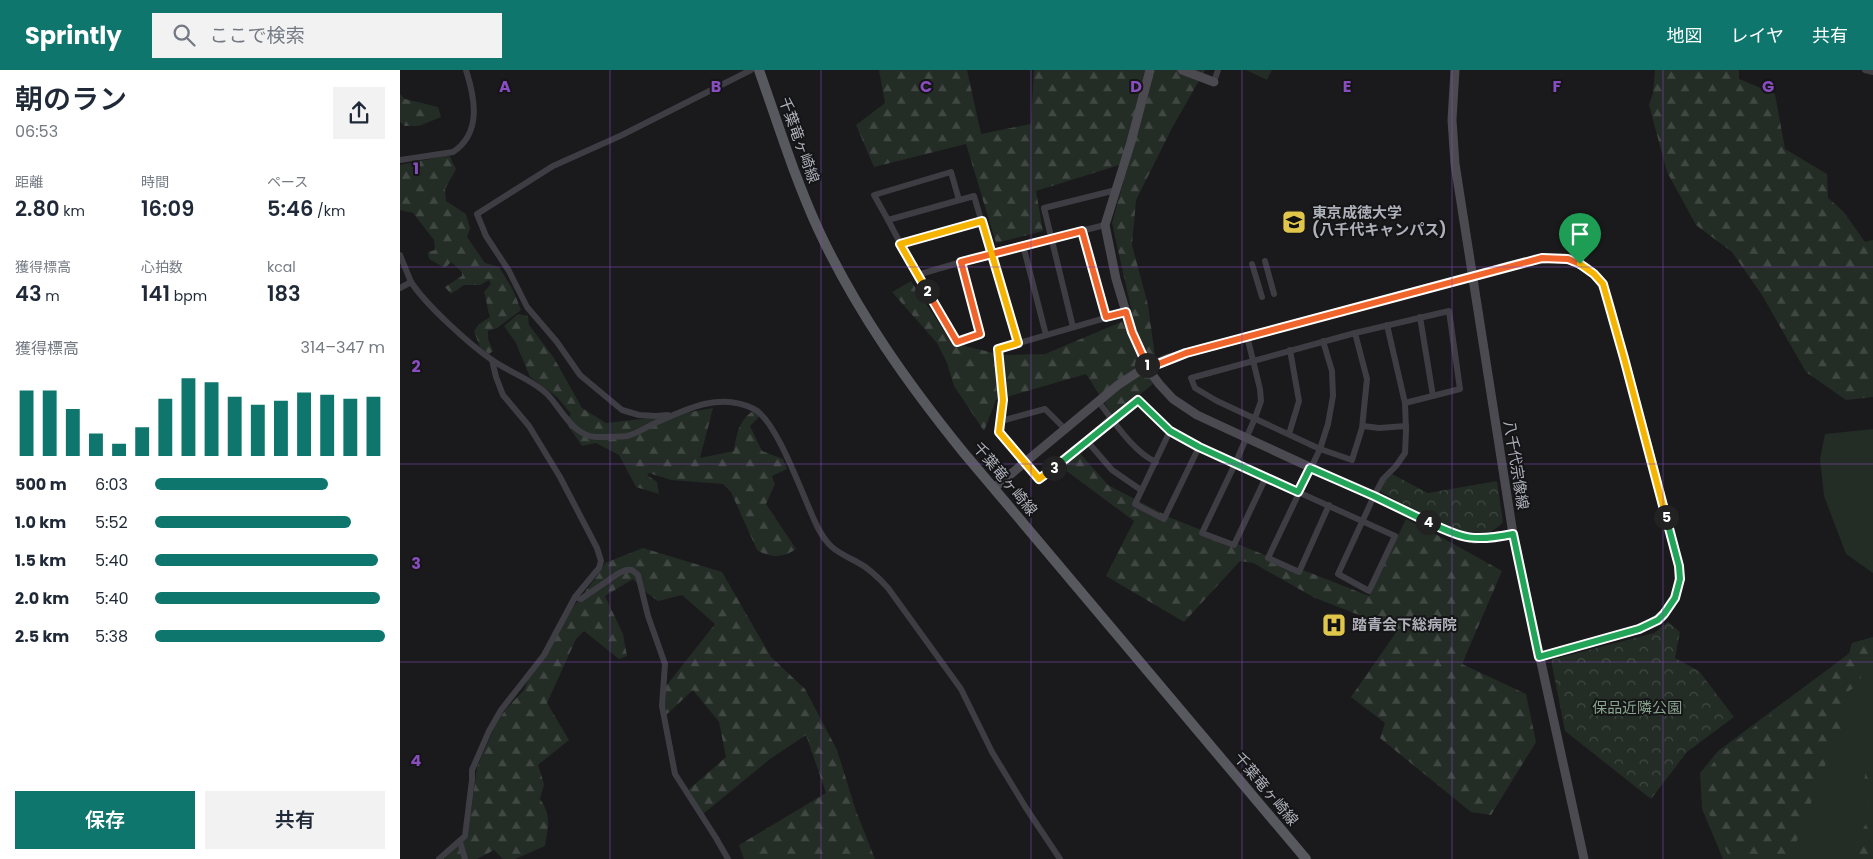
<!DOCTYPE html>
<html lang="ja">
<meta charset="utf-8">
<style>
body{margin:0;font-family:Poppins,"Noto Sans JP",sans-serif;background:#f2f2f3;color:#1f2937;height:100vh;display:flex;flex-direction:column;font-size:19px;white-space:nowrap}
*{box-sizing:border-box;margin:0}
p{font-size:16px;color:#747a83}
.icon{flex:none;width:28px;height:28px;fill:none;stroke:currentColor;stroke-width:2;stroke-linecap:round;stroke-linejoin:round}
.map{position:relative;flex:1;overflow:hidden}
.drawer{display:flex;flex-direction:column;background:#fff;width:400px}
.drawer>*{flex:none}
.pin{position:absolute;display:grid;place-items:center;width:42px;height:42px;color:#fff;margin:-51px -21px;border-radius:50% 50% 50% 0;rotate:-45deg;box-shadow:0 0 5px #0007}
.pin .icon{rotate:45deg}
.km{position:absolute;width:25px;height:25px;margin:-12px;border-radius:50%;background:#222;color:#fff;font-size:14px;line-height:25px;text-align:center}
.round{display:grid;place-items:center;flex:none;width:52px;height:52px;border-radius:0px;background:#f2f2f3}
.summary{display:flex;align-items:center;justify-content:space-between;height:85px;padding:0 15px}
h1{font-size:28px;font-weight:600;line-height:38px}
.metrics{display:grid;grid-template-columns:repeat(3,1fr);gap:8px;height:85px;padding:5px 15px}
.metrics div{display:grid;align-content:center}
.metrics b{font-size:21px;font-weight:600}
.metrics small{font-size:14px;font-weight:400}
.metrics p{font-size:14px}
.chart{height:140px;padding:10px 15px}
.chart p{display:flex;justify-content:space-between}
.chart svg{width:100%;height:90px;margin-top:5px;stroke:#0f766e;stroke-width:6}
.primary-button{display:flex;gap:10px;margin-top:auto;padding:10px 15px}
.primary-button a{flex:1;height:58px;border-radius:0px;background:#0f766e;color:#fff;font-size:20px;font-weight:600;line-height:58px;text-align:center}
.primary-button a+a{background:#f2f2f3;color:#1f2937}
ul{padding:0 15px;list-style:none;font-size:16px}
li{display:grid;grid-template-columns:80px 60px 1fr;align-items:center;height:38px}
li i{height:12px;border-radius:6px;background:#0f766e}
header{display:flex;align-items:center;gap:30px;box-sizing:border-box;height:70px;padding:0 25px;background:#0f766e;color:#fff}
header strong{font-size:24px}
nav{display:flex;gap:28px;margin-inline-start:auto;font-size:18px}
.search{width:350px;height:45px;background:#f2f2f3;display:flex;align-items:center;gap:12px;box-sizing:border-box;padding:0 18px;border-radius:0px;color:#747a83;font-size:19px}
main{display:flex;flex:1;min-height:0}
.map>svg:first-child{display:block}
.green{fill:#242c26}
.forest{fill:url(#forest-firs)}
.park{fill:url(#park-crowns)}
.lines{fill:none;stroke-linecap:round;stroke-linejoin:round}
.street{stroke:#3d3d43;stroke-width:6}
.secondary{stroke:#4a4a50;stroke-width:9}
.primary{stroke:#58585f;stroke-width:10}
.split-1-casing{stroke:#fff;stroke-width:10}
.split-2-casing{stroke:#fff;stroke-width:10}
.split-3-casing{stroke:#fff;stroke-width:10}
.split-4-casing{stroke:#fff;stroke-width:10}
.split-5-casing{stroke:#fff;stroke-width:10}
.split-6-casing{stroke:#fff;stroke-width:10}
.split-1{stroke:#f0652b;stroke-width:6}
.split-2{stroke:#f0652b;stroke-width:6}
.split-3{stroke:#f5b400;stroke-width:6}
.split-4{stroke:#22a559;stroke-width:6}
.split-5{stroke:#22a559;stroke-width:6}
.split-6{stroke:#f5b400;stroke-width:6}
.grid{fill:none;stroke:#884dbe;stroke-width:1;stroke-opacity:0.55}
.labels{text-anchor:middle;stroke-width:4;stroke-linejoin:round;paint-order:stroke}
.street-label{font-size:15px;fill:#aeb0ba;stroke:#151517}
.poi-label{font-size:15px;font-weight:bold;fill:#aeb0ba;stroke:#151517;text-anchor:start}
.park-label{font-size:15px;fill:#87a38d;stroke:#151517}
.grid-label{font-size:16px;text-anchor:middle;font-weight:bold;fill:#884dbe;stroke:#151517;stroke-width:4;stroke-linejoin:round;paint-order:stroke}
</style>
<header>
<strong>Sprintly</strong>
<div class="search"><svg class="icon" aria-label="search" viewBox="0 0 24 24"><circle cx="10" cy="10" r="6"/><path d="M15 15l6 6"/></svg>ここで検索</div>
<nav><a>地図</a><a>レイヤ</a><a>共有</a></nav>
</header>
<main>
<section class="drawer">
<div class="summary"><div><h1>朝のラン</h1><p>06:53</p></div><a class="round"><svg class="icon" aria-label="share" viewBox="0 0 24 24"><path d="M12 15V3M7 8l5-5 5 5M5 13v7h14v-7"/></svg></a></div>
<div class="metrics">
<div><p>距離</p><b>2.80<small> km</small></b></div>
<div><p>時間</p><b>16:09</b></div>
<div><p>ペース</p><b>5:46<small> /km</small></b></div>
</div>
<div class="metrics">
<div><p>獲得標高</p><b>43<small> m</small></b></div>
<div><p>心拍数</p><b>141<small> bpm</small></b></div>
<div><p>kcal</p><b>183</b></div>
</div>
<div class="chart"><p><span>獲得標高</span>314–347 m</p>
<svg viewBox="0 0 160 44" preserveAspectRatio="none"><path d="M5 44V12M15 44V12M25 44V21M35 44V33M45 44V38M55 44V30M65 44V16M75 44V6M85 44V8M95 44V15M105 44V19M115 44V17M125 44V13M135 44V14M145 44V16M155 44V15"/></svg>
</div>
<ul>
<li><b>500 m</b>6:03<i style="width:75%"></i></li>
<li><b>1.0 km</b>5:52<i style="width:85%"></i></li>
<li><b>1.5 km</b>5:40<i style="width:97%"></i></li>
<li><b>2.0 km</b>5:40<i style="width:98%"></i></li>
<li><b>2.5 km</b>5:38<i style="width:100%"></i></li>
</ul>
<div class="primary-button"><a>保存</a><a>共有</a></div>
</section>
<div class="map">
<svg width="1473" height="789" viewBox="0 0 1473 789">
<defs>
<pattern id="forest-firs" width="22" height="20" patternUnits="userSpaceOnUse" patternTransform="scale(1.25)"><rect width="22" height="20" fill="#242c26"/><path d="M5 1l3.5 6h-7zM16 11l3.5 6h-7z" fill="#414843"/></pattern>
<pattern id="park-crowns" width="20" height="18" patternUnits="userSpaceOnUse" patternTransform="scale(1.25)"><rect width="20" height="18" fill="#242c26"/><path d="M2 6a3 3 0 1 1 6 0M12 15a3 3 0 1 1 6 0" fill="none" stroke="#414843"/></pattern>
</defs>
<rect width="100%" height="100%" fill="#1a1a1c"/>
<!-- green -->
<g class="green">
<path d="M846,0H872L867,10Z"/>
<path d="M1473,359V503L1446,484L1424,426L1420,389L1425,364Z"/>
<path d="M1461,570L1473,582V789H1323L1302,739L1300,703L1318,681L1447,585Z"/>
</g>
<!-- forest -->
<g class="forest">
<path d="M479,0H567L581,64L631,54L634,0H805L772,58L736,130L732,175L748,235L755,286L738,290L753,314L719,341L679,382L708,415L771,448L969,526L1006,449L1041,467L1102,501L1062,594L1126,624L1136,672L1091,745L1071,742L980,668L985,653L951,627L995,564L959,545L915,528L853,493L840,491L784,552L706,506L734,451L657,394L711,343L686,304L596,330L584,361L554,316L547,293L537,273L492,222L511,211L552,273L602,285L645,284L733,247L712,153L729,92L636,121L643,161L596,173L566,74L474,97L456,55L485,33Z"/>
<path d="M1255,0H1339V9L1375,24L1385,79L1427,104L1428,128L1443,141L1465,172L1473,170V327L1446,330L1406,302L1362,225L1332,182L1296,155L1267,102L1249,35L1253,23Z"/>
<path d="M0,24L5,29L38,37L41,47L19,56H5L0,52Z"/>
<path d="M49,85L56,99L45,119L46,131L66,144L70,158L67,167L85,193L99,197L113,220L121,240L97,258L88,261V269L93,281L89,284L80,277L74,261L79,254L90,247C87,238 87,231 84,222L91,214L89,210L80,215H64L51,224L45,217L62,206V202L51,192L45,198L29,189L28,182L35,180L34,170L13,143L0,140V95Z"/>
<path d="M118,244L128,246L129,255L154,288L182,338L206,353L268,346L313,338L300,388L334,381C336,365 339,350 353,341L360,346L350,356L362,381L383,389L387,399L372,406L375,414L366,434L396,479C384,488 369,488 357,480L331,422L323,414L271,410L249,403L247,405L257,412L259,424L236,417L219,385L196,373L182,376L165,351L171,344L157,327L130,307L116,273L104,256Z"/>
<path d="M243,478L322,502L371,587L405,619L437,680L456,741L475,789H344L339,775L426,723L406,665L370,689L303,744L287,721L326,687L319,652L293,620L266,645L265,636L266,616L315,554L282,525L258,531L247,523L233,509L205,526L223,564L227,586L219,589L184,561L176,569L147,633L169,670L138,695L144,714L140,729C152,746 148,757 145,776L115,789H103L94,780L77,789H44L68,766L77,697L96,654L106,639L124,620L128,610L145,588L170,541L198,505L205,493Z"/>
<path d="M1473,567V592L1466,587L1459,614L1446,623L1440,655L1445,667L1442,672L1432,677L1390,789H1330L1306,737L1304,706L1321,682L1448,587L1452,573Z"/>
<path d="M1473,669V789H1446L1471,745L1464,719L1465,704Z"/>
</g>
<!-- park -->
<g class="park">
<path d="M992,404L1028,423L1097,411L1103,452C1097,459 1090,463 1080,464C1058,467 1003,433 981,422L980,419L985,410Z"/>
<path d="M1268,552L1280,562L1275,588L1299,601L1334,647L1287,682L1251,729L1165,661L1151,590L1254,563Z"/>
</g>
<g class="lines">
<!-- street -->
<g class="street">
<path d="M1465,0L1473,2"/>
<path d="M814,12L818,0"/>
<path d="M0,90L53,82C82,63 75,28 66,0"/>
<path d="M559,130L551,102L474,125L488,150L574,126L618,273"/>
<path d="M488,150L517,205L557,272L581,264L561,192"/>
<path d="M682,161L706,247"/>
<path d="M500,173L582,151"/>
<path d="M623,175L646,265"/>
<path d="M0,185L11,212"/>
<path d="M865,191L874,224"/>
<path d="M852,194L862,227"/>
<path d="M517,205L592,183L705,155"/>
<path d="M0,218L11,212C26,235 69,274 92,290C109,302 133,310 147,324C161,338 173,367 197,367C206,367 217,367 227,366C235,364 244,359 251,355C284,340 319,321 354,339C378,351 405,433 418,458C429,479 438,482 457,492C469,498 479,508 488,518L561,619L592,682L626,738L660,789"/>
<path d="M1020,247L1033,326"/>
<path d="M987,255L1005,333"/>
<path d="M673,257L644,138L716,120"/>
<path d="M955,263L967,309L962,358L952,390L920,379L817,331L795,318L791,308Z"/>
<path d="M847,266L860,319L861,331L855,348L835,394L802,463L834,475L866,407"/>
<path d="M923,271L932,301L933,326L928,354L920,379L868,488L899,502L929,435"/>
<path d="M698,331C713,350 733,382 756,392"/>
<path d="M268,345L256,346L239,345L222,340L180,305L157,272L127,237L109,201L86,166L77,144L153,96L220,66L351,0"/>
<path d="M601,351L603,330L598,279L726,242"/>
<path d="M963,356L979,358L1006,356"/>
<path d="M664,358L645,339L601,351L599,362L639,409L738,330L770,361L799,377L995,466L969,521L938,504L974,426L983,409L996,396L1005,383L1006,361L1005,333L1060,319L1049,241L955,263"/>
<path d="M770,361L735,434L764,449L799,377"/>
<path d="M889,364L899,331L890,280"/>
<path d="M687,371L712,400L741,420"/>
<path d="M175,527L181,529L219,503L226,500H232L238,505L248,546L265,594L262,636L275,704L316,768L328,789"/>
<path d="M60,772L65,789"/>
<path d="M39,789L65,766L72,710V700L89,661L101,640L144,585L175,527L199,498L201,491L197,478L160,407L129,356L103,325L96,307L92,290"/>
</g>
<!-- secondary -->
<g class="secondary">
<path d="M750,0L731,72L705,155L716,209L732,262L747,298L760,315L773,329L797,345L1059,466L1075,469L1113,464"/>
<path d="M782,0L814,12"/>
<path d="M1055,0L1052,50L1055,94L1113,464L1184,789"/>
<path d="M594,418L718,315L741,300L769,288L1108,196C1138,189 1169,180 1194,204C1208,217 1213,249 1218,267C1240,343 1259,420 1279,496C1281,529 1268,547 1239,559L1139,587"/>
</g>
<!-- primary -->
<path class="primary" d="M359,0C378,54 395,109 419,161C457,242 508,314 564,383L906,789"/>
</g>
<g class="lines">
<!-- split-1 casing -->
<g class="split-1-casing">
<path id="split-1" d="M747,295L748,298L786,283L1142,188L1168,189L1180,194"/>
</g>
<!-- split-2 casing -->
<g class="split-2-casing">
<path id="split-2" d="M527,221L557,272L580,264L561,192L682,161L706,247L726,242L732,262L747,295"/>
</g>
<!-- split-3 casing -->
<g class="split-3-casing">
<path id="split-3" d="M527,221L500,174L582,151L618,273L598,279L603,330L599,362L639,409L654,398"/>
</g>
<!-- split-4 casing -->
<g class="split-4-casing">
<path id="split-4" d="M654,398L738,330L770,361L799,377L898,422L910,398L974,426L1028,452"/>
</g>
<!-- split-5 casing -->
<g class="split-5-casing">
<path id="split-5" d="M1028,452C1063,469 1074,472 1113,464L1139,587L1239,559L1258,550L1264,544L1275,528L1280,509L1279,496L1266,447"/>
</g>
<!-- split-6 casing -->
<g class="split-6-casing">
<path id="split-6" d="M1180,194L1194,204L1203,214L1224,288L1266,447"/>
</g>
<!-- split-1 -->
<use href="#split-1" class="split-1"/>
<!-- split-2 -->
<use href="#split-2" class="split-2"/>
<!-- split-3 -->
<use href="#split-3" class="split-3"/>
<!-- split-4 -->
<use href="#split-4" class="split-4"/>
<!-- split-5 -->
<use href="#split-5" class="split-5"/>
<!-- split-6 -->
<use href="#split-6" class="split-6"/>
</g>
<!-- grid -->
<path class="grid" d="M210,0V789M421,0V789M631,0V789M842,0V789M1052,0V789M1263,0V789M0,197H1473M0,394H1473M0,592H1473"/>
<!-- icons -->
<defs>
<g id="university-square" transform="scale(1.25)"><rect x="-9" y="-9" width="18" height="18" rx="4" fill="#e1c64c" stroke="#151517"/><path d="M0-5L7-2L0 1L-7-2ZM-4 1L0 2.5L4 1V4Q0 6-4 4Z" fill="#111"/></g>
<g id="hospital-square" transform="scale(1.25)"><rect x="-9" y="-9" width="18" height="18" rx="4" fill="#e1c64c" stroke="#151517"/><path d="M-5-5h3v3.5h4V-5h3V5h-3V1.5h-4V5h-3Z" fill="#111"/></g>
</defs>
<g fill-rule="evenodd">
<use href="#university-square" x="894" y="152"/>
<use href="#hospital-square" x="934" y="555"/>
</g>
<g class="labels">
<!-- street labels -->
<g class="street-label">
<text transform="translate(399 70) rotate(70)" y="5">千葉竜ヶ崎線</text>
<text transform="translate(1116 395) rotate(81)" y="5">八千代宗像線</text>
<text transform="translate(605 409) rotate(50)" y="5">千葉竜ヶ崎線</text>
<text transform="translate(866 719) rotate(50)" y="5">千葉竜ヶ崎線</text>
</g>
<!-- poi labels -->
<g class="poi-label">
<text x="912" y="148">東京成徳大学<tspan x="912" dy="17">(八千代キャンパス)</tspan></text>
<text x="952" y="560">踏青会下総病院</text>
</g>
<!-- park labels -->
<g class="park-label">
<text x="1237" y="643">保品近隣公園</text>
</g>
</g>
<g class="grid-label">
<text x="105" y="22">A</text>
<text x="316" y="22">B</text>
<text x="526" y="22">C</text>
<text x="736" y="22">D</text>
<text x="947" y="22">E</text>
<text x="1157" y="22">F</text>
<text x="1368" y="22">G</text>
<text x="16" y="104">1</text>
<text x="16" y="302">2</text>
<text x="16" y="499">3</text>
<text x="16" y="696">4</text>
</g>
</svg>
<div class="pin" style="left:1180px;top:194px;background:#1e9e55"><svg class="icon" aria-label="arrive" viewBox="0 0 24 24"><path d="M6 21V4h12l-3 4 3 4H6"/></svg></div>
<b class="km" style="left:747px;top:295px">1</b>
<b class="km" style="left:527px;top:221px">2</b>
<b class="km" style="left:654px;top:398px">3</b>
<b class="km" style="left:1028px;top:452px">4</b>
<b class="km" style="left:1266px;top:447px">5</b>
</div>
</main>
